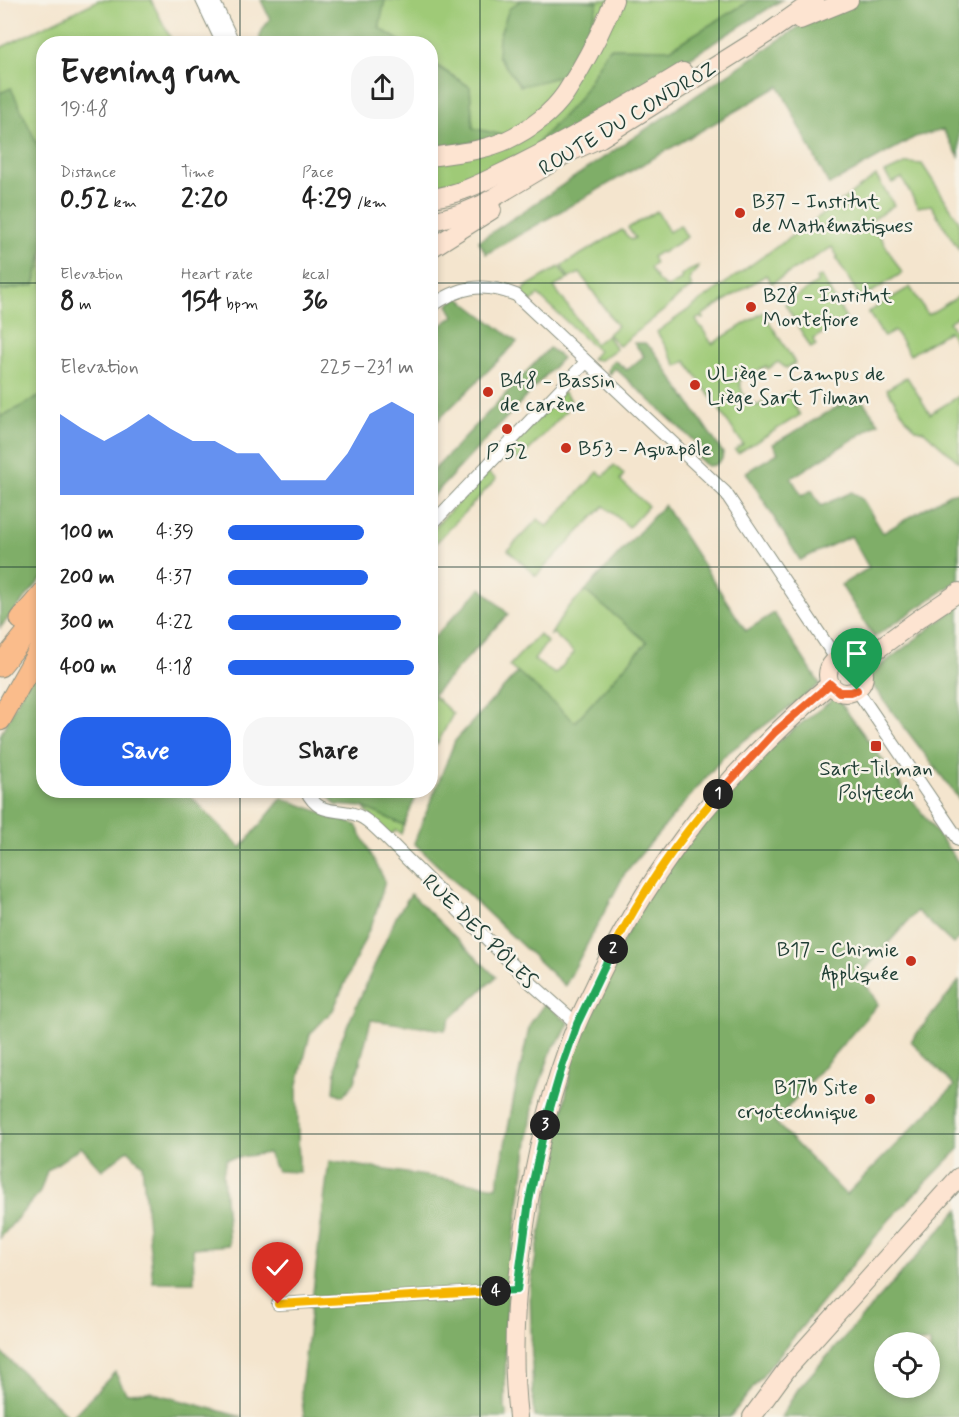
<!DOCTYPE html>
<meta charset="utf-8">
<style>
body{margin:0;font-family:Mynerve,sans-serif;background:#f6f6f6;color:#222;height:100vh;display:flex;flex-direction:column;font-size:22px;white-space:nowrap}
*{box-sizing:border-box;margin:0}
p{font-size:20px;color:#767676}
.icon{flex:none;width:33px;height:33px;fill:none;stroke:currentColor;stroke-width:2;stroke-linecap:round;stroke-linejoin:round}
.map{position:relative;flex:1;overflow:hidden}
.panel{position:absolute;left:36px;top:36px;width:402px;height:762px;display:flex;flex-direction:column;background:#fff;border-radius:24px;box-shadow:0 3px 9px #0003}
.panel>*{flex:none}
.controls{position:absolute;left:874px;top:1332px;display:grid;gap:12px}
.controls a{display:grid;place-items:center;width:66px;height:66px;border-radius:50%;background:#fff;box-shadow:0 3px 9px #0003;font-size:30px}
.pin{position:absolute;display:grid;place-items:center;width:51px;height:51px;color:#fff;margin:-62px -26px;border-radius:50% 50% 50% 0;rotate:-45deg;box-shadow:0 0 6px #0007}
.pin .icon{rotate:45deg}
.km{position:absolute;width:30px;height:30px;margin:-15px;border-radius:50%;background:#222;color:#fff;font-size:16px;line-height:30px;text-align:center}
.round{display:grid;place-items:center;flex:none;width:63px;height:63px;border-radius:24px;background:#f6f6f6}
.headline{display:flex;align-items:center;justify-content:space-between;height:102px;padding:0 24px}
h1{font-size:33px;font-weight:800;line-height:45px}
.metrics{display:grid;grid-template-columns:repeat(3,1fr);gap:9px;height:102px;padding:6px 24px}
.metrics div{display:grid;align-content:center}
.metrics b{font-size:26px;font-weight:800}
.metrics small{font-size:16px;font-weight:400}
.metrics p{font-size:16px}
.chart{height:168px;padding:12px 24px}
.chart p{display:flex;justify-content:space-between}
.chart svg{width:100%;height:108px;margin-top:6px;fill:#2563eb;opacity:.7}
.primary-button{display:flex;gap:12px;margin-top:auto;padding:12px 24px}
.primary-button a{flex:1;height:69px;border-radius:24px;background:#2563eb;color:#fff;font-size:24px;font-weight:800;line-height:69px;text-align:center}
.primary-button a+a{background:#f6f6f6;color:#222}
ul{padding:0 24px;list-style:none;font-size:20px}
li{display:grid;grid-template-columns:96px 72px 1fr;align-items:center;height:45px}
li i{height:15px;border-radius:8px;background:#2563eb}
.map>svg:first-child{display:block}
.green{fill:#9fca77;stroke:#5f8456;stroke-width:1.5}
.forest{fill:#7fae68;stroke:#4f764e;stroke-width:1.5;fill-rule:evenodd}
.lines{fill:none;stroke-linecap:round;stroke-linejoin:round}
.minor-casing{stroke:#8a9181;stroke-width:14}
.secondary-casing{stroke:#8a9181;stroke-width:20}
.trunk-casing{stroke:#8a9181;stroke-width:23}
.minor{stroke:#fff;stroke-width:12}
.secondary{stroke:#fde4d1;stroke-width:18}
.trunk{stroke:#fabc8b;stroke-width:21}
.split-1-casing{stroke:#fff;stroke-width:12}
.split-2-casing{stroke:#fff;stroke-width:12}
.split-3-casing{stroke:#fff;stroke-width:12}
.split-4-casing{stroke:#fff;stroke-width:12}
.split-5-casing{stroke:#fff;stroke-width:12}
.split-1{stroke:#f0652b;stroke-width:8}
.split-2{stroke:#f5b400;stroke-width:8}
.split-3{stroke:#22a559;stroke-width:8}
.split-4{stroke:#22a559;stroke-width:8}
.split-5{stroke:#f5b400;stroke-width:8}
.grid{fill:none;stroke:#1f3d34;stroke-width:1.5;stroke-opacity:0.55}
.poi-dot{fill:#c8321e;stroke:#f7f3e8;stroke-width:2}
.labels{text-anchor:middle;stroke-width:5;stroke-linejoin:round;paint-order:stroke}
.street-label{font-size:21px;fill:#1f3d34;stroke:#f7f3e8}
.poi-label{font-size:21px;fill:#1f3d34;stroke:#f7f3e8;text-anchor:start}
</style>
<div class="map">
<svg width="959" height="1417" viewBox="0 0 959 1417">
<rect width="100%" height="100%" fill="#f7f3e8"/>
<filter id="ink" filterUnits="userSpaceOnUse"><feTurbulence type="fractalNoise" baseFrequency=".0167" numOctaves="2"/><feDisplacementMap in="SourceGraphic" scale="12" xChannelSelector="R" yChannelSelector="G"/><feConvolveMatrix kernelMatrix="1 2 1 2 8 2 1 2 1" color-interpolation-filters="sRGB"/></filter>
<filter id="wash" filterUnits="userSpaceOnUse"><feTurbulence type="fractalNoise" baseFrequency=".008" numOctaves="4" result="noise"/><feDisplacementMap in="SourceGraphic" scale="24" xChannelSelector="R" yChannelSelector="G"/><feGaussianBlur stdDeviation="1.35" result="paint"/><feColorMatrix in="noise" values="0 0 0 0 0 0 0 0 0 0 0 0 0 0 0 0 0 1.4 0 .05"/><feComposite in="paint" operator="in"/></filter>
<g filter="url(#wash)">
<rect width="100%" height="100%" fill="#f4e5ce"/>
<!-- green -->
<g class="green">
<path d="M99,0H151L173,43L44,44L43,157L11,89L0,93V48Z"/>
<path d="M385,0H749L748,2L670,49L609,48L578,100L537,143L550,144L495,172L431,194V163L502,135L473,129L470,87L431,62L430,44L403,43L379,28Z"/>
<path d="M907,163L922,164L959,221V250L931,205L918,207L902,178L892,183L885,173Z"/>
<path d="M876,176L894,205L871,221L902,273L861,299L836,258L838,257L832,247L772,283L766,275L702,315L704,318L702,319L700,317L696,320L700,327L702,328L712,344L767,310L769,315L766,317L795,363L786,368L778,362L768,369L766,366L739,381L743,394L757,406L764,402L769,407L774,403L773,401L791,391L793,393V404L800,415L738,453L735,450L743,444L686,361L677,366L657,332Z"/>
<path d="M657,211L669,232L680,225L687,237L662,253L660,252L652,257L655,263L650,268C654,275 659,285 668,287L681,280V275C687,271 692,270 699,266V267L690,277V283L692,287L678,297L668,307L619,346L608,334L617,326L580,273L569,278L561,266L622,230L631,240L635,238L628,228Z"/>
<path d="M43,252V395L0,417V291L34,285Z"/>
<path d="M559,267L568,279L554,287L595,344L607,335L616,349L600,360L591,359L598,351L538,295L531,302L520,295L527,286Z"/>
<path d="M821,276L846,319L813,339L816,345L811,348L785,304L818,282L816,279Z"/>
<path d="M910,287L928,315L959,296V315L949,322L959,338V347L949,331L910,355L895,331L884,337L868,312Z"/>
<path d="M907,377L930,414L959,396V462L924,431L916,429L907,420L887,389Z"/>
<path d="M563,392L571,400L563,408L566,411L519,461L509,450Z"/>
<path d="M614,465L624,474L620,480L648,506L629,527L604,506L536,576L508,550L538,519L547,527L598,472L604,476Z"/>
<path d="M487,472L496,479L431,548V531Z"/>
<path d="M585,591L647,642L575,722L509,666L539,634L547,642L534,660L555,674L574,653L553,633L550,636L566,610Z"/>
<path d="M433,695L453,714L437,744L431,732V704Z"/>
<path d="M363,807L404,825L401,834L396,830L388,837Z"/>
</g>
<!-- forest -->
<g class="forest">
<path d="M261,0H385L379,28L403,43H260C258,34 265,26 270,19Z"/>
<path d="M521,0H578L598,2C594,15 576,66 566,72C552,80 536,83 520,86L498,56L499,37L509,9Z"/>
<path d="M749,0H782L648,84L550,144H536L578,100L609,48L670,49L748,2Z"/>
<path d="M839,0H959V157L943,130L915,137L829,185L779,86L486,254L479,241Z"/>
<path d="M430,62L470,87L473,128L502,135L492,139L431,150Z"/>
<path d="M11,88L43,157V252L34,285L0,291V93Z"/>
<path d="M458,297L517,342L431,427V333L454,316L448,305Z"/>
<path d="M634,343H645L654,351L723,453L722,459L715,465L707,466L690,450L696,443L615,368L609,375C606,368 611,364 614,360L627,370L644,356Z"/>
<path d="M549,348L562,358L431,498V473Z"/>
<path d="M43,395V577L0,628V417Z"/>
<path d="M858,395L879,423L791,478L802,496L812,490L821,506L852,492L863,500L883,533L949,494L959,492V580L874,637L841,585L869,568L851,536L800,560L746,472L778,453L773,444Z"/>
<path d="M664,505L746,631L774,613L820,684L725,755L625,873L565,986L414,843L455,741L518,672L575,722L647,642L585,591Z"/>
<path d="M481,588L508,614L433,695L431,704V640Z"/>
<path d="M959,606V799L866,677Z"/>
<path d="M43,650L44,790L185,791L241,848L282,798L356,825L385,881L375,916L333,1010L310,1034L297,1088L299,1172L277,1171L268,1153L226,1159L223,1174L229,1245L193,1248L194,1282H153L142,1164L128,1150L102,1170L81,1147L47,1171L40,1192L0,1238V736L36,663Z"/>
<path d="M836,697L959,863V939L953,944L917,911L860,975L878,1004L775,1122L846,1195L954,1086L911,1041L959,981V1149L889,1220L779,1355L730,1417H535L533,1405L530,1288L579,1025L651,888L752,761Z"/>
<path d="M324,791H418L404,825L363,807L336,805Z"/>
<path d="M411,894L496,977L450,1019L445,1030L371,1020L355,1082L343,1096L334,1092L338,1047L397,915Z"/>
<path d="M545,1003L569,1023L562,1037L552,1049L534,1100L510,1267L506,1326L505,1408L507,1417H304L301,1390L329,1161L497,1187L514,1097L530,1024Z"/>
<path d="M959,1209V1417H781L798,1389ZM885,1342H930V1388H885Z"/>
<path d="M0,1351L69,1417H0Z"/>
<path d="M115,1372L126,1393L150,1392L242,1417H72Z"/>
</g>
</g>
<g filter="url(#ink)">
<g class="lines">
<!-- minor casing -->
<g class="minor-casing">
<g id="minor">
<path d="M202,0L223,44"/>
<path d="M213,0L234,44"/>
<path d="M430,307C460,286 482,282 516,295L725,492L837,660"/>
<path d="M430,526L586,362"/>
<path d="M857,690L959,840"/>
<path d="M306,790C320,819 338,806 359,816C369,820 377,830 385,837L532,984L577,1024"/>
<path d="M278,1304L517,1290"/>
</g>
</g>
<!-- secondary casing -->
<g class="secondary-casing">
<g id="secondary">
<path d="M800,20L849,0"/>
<path d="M430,157C456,153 483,151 507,140C528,130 551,114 565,94C569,88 573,81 577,75C591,51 604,26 614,0"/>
<path d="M430,198C461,195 489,179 516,166C573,138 629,105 683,72"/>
<path d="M430,222L462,213L483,204L568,153L601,138L768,33L815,0"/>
<path d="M430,249L492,210"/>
<circle cx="846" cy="675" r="18"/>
<path d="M859,663L920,618L959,592"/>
<path d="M518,1417C511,1356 515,1293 524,1232C534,1162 550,1091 576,1026C583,1009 592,993 599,977C656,859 731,768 830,684"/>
<path d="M752,1417L787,1369L959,1177"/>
</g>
</g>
<!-- trunk casing -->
<g class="trunk-casing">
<g id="trunk">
<path d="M21,619L44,592"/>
<path d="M0,666L44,612"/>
<path d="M0,720L44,642"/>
</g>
</g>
<!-- minor -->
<use href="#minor" class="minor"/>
<!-- secondary -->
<use href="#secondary" class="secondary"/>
<!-- trunk -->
<use href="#trunk" class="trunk"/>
</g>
</g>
<g class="lines" filter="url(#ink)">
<!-- split-1 casing -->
<g class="split-1-casing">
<path id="split-1" d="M718,794L774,733L830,684L839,692H851L857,690"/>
</g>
<!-- split-2 casing -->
<g class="split-2-casing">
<path id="split-2" d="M613,949C641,894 677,841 718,794"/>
</g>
<!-- split-3 casing -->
<g class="split-3-casing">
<path id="split-3" d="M545,1125L562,1067L577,1024L613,949"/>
</g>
<!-- split-4 casing -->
<g class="split-4-casing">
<path id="split-4" d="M496,1291L517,1290L529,1201L545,1125"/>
</g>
<!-- split-5 casing -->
<g class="split-5-casing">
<path id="split-5" d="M278,1304L496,1291"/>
</g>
<!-- split-1 -->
<use href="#split-1" class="split-1"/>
<!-- split-2 -->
<use href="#split-2" class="split-2"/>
<!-- split-3 -->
<use href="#split-3" class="split-3"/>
<!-- split-4 -->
<use href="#split-4" class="split-4"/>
<!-- split-5 -->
<use href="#split-5" class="split-5"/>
</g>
<!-- grid -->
<path class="grid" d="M240,0V44M480,0V1417M719,0V1417M0,283H44M430,283H959M0,567H44M430,567H959M240,790V1417M0,850H959M0,1134H959"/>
<!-- markers -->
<g class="poi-dot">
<circle cx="740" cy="213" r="6"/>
<circle cx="751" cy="307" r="6"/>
<circle cx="695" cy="385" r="6"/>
<circle cx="488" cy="392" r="6"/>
<circle cx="507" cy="429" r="6"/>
<circle cx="566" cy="448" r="6"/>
<rect x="870" y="740" width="12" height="12" rx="3"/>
<circle cx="911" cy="961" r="6"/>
<circle cx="870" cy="1099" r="6"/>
</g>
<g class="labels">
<!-- street labels -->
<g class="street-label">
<text transform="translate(627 118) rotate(-31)" y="7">ROUTE DU CONDROZ</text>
<text transform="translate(480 931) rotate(45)" y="7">RUE DES PÔLES</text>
</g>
<!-- poi labels -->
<g class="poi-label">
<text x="752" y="208">B37 - Institut<tspan x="752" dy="24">de Mathématiques</tspan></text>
<text x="763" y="302">B28 - Institut<tspan x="763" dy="24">Montefiore</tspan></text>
<text x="707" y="380">ULiège - Campus de<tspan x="707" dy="24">Liège Sart Tilman</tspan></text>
<text x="500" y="387">B48 - Bassin<tspan x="500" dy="24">de carène</tspan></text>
<text x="578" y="455">B53 - Aquapôle</text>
<text x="507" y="458" text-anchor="middle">P 52</text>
<text x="876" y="775" text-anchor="middle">Sart-Tilman<tspan x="876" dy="24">Polytech</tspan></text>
<text x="899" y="956" text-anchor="end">B17 - Chimie<tspan x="899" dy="24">Appliquée</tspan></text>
<text x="858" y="1094" text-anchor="end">B17b Site<tspan x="858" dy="24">cryotechnique</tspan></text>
</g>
</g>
</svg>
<div class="controls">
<a><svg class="icon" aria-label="locate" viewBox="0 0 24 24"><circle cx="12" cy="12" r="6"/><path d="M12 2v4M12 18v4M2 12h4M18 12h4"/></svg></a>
</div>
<div class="pin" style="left:857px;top:690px;background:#1e9e55"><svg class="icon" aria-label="arrive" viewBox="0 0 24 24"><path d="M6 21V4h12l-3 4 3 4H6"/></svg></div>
<div class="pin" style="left:278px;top:1304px;background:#d93025"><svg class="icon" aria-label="check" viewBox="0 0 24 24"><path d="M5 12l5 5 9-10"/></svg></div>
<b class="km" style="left:718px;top:794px">1</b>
<b class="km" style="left:613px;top:949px">2</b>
<b class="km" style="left:545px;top:1125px">3</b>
<b class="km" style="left:496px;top:1291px">4</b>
<section class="panel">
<div class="headline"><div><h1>Evening run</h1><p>19:48</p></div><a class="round"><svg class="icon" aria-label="share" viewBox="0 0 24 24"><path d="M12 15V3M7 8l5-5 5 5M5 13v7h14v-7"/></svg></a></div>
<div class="metrics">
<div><p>Distance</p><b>0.52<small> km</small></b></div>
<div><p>Time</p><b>2:20</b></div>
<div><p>Pace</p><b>4:29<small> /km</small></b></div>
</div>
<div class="metrics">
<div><p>Elevation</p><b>8<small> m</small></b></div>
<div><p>Heart rate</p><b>154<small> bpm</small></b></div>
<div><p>kcal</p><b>36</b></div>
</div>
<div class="chart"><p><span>Elevation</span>225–231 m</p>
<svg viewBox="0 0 160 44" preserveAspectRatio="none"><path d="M0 44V11L10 17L20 22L30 17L40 11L50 17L60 22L70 22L80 27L90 27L100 38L110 38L120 38L130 27L140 11L150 6L160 11V44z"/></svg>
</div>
<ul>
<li><b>100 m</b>4:39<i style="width:73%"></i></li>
<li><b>200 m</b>4:37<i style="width:75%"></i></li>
<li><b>300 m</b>4:22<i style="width:93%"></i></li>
<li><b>400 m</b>4:18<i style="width:100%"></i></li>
</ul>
<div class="primary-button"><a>Save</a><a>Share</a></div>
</section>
</div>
